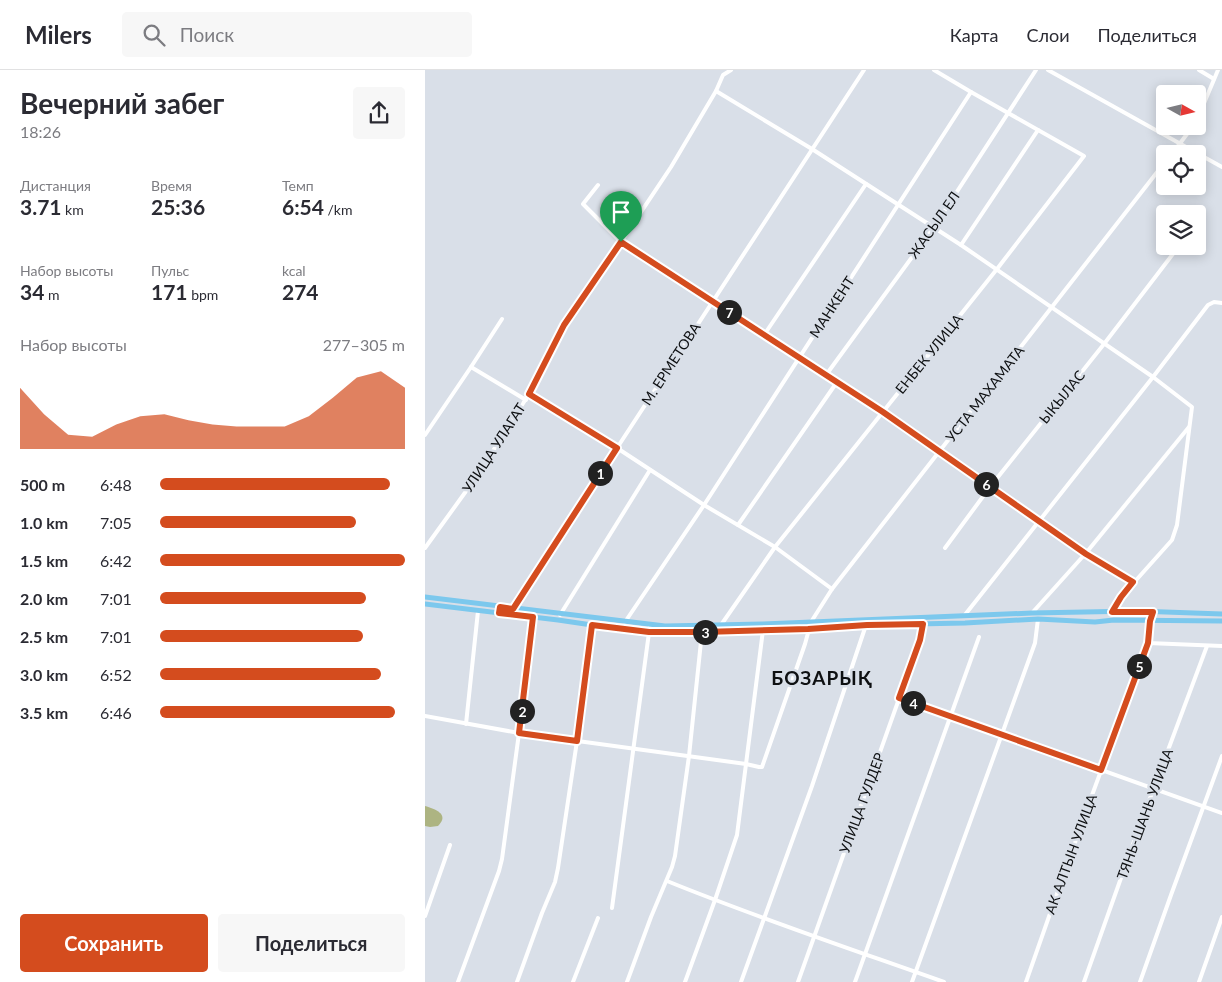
<!DOCTYPE html>
<html lang="ru">
<meta charset="utf-8">
<style>
body{margin:0;font-family:Lato,sans-serif;background:#f7f7f7;color:#2b2b33;height:100vh;display:flex;flex-direction:column;font-size:19px;white-space:nowrap}
*{box-sizing:border-box;margin:0}
p{font-size:16px;color:#7c7c81}
.icon{flex:none;width:28px;height:28px;fill:none;stroke:currentColor;stroke-width:2;stroke-linecap:round;stroke-linejoin:round}
.map{position:relative;flex:1;overflow:hidden}
.sheet{display:flex;flex-direction:column;background:#fff;width:425px}
.sheet>*{flex:none}
.needle{width:32px;rotate:98deg}
.tools{position:absolute;left:731px;top:15px;display:grid;gap:10px}
.tools a{display:grid;place-items:center;width:50px;height:50px;border-radius:5px;background:#fff;box-shadow:0 2px 12px #0003;font-size:25px}
.pin{position:absolute;display:grid;place-items:center;width:42px;height:42px;color:#fff;margin:-51px -21px;border-radius:50% 50% 50% 0;rotate:-45deg;box-shadow:0 0 5px #0007}
.pin .icon{rotate:45deg}
.km{position:absolute;width:25px;height:25px;margin:-12px;border-radius:50%;background:#222;color:#fff;font-size:14px;line-height:25px;text-align:center}
.round{display:grid;place-items:center;flex:none;width:52px;height:52px;border-radius:5px;background:#f7f7f7}
.headline{display:flex;align-items:center;justify-content:space-between;height:85px;padding:0 20px}
h1{font-size:28px;font-weight:700;line-height:38px}
.stats{display:grid;grid-template-columns:repeat(3,1fr);gap:8px;height:85px;padding:5px 20px}
.stats div{display:grid;align-content:center}
.stats b{font-size:21px;font-weight:700}
.stats small{font-size:14px;font-weight:400}
.stats p{font-size:14px}
.chart{height:140px;padding:10px 20px}
.chart p{display:flex;justify-content:space-between}
.chart svg{width:100%;height:90px;margin-top:5px;fill:#d44c1e;opacity:.7}
.button{display:flex;gap:10px;margin-top:auto;padding:10px 20px}
.button a{flex:1;height:58px;border-radius:5px;background:#d44c1e;color:#fff;font-size:20px;font-weight:700;line-height:58px;text-align:center}
.button a+a{background:#f7f7f7;color:#2b2b33}
ul{padding:0 20px;list-style:none;font-size:16px}
li{display:grid;grid-template-columns:80px 60px 1fr;align-items:center;height:38px}
li i{height:12px;border-radius:6px;background:#d44c1e}
header{display:flex;align-items:center;gap:30px;box-sizing:border-box;height:70px;padding:0 25px;background:#fff;border-bottom:1px solid #e1e1e2}
header strong{font-size:24px}
nav{display:flex;gap:28px;margin-inline-start:auto;font-size:18px}
.search{width:350px;height:45px;background:#f7f7f7;display:flex;align-items:center;gap:12px;box-sizing:border-box;padding:0 18px;border-radius:5px;color:#7c7c81;font-size:19px}
main{display:flex;flex:1;min-height:0}
.map>svg:first-child{display:block}
.green{fill:#adb482}
.lines{fill:none;stroke-linecap:round;stroke-linejoin:round}
.minor{stroke:#fff;stroke-width:4}
.major{stroke:#7cc8ed;stroke-width:5}
.route-casing{stroke:#fff;stroke-width:10}
.route{stroke:#d44c1e;stroke-width:6}
.labels{text-anchor:middle;stroke-width:5;stroke-linejoin:round;paint-order:stroke}
.street-label{font-size:14px;fill:#0e1012;stroke:#d9dfe8}
.district-label{font-size:19px;font-weight:bold;letter-spacing:1px;fill:#0e1012;stroke:#d9dfe8}
</style>
<header>
<strong>Milers</strong>
<div class="search"><svg class="icon" aria-label="search" viewBox="0 0 24 24"><circle cx="10" cy="10" r="6"/><path d="M15 15l6 6"/></svg>Поиск</div>
<nav><a>Карта</a><a>Слои</a><a>Поделиться</a></nav>
</header>
<main>
<section class="sheet">
<div class="headline"><div><h1>Вечерний забег</h1><p>18:26</p></div><a class="round"><svg class="icon" aria-label="share" viewBox="0 0 24 24"><path d="M12 15V3M7 8l5-5 5 5M5 13v7h14v-7"/></svg></a></div>
<div class="stats">
<div><p>Дистанция</p><b>3.71<small> km</small></b></div>
<div><p>Время</p><b>25:36</b></div>
<div><p>Темп</p><b>6:54<small> /km</small></b></div>
</div>
<div class="stats">
<div><p>Набор высоты</p><b>34<small> m</small></b></div>
<div><p>Пульс</p><b>171<small> bpm</small></b></div>
<div><p>kcal</p><b>274</b></div>
</div>
<div class="chart"><p><span>Набор высоты</span>277–305 m</p>
<svg viewBox="0 0 160 44" preserveAspectRatio="none"><path d="M0 44V14L10 27L20 37L30 38L40 32L50 28L60 27L70 30L80 32L90 33L100 33L110 33L120 28L130 19L140 9L150 6L160 14V44z"/></svg>
</div>
<ul>
<li><b>500 m</b>6:48<i style="width:94%"></i></li>
<li><b>1.0 km</b>7:05<i style="width:80%"></i></li>
<li><b>1.5 km</b>6:42<i style="width:100%"></i></li>
<li><b>2.0 km</b>7:01<i style="width:84%"></i></li>
<li><b>2.5 km</b>7:01<i style="width:83%"></i></li>
<li><b>3.0 km</b>6:52<i style="width:90%"></i></li>
<li><b>3.5 km</b>6:46<i style="width:96%"></i></li>
</ul>
<div class="button"><a>Сохранить</a><a>Поделиться</a></div>
</section>
<div class="map">
<svg width="797" height="912" viewBox="0 0 797 912">
<rect width="100%" height="100%" fill="#d9dfe8"/>
<!-- green -->
<path class="green" d="M0,736C10,739 25,744 13,756L5,757L0,756Z"/>
<g class="lines">
<!-- minor -->
<g class="minor">
<path d="M623,0L797,97"/>
<path d="M774,0L789,9"/>
<path d="M291,21L387,79L536,175L728,307L767,337L752,455L747,470L696,527L687,542"/>
<path d="M772,50L793,0"/>
<path d="M747,84L768,56"/>
<path d="M173,115L158,134L196,172L458,342L515,382L661,483L708,512"/>
<path d="M772,152L777,147"/>
<path d="M536,175L613,60"/>
<path d="M339,265L441,114"/>
<path d="M46,297L101,330"/>
<path d="M401,305L509,157L611,0"/>
<path d="M104,324L192,378L279,435L350,477L407,519"/>
<path d="M0,365L46,297L77,249"/>
<path d="M313,455L412,312"/>
<path d="M0,478L52,406L104,324L139,255L196,172L246,97L291,21L298,5L306,0"/>
<path d="M520,478L565,417L679,274L754,176"/>
<path d="M88,539L192,378L439,0"/>
<path d="M607,543L661,483L764,357"/>
<path d="M135,545L225,400"/>
<path d="M539,546L728,307L783,235L789,232L797,233"/>
<path d="M200,552L279,435L546,22"/>
<path d="M296,555L350,477L572,199L659,86L546,22L509,0"/>
<path d="M723,573L797,576"/>
<path d="M475,628L797,743"/>
<path d="M0,646L94,663L321,694L334,697H337L380,574L386,552L407,519L740,92"/>
<path d="M41,654L53,541"/>
<path d="M242,811C333,848 426,879 519,912"/>
<path d="M187,838L225,555"/>
<path d="M0,846L25,775"/>
<path d="M33,912L74,801L77,789L94,663L108,547"/>
<path d="M92,912L117,843L130,812L133,798L152,671L167,555"/>
<path d="M148,912L173,848"/>
<path d="M202,912L226,847L247,797L250,786L264,686L277,562"/>
<path d="M260,912L290,830L312,765L338,560"/>
<path d="M316,912L387,716L441,555"/>
<path d="M373,912L495,570L497,554"/>
<path d="M430,912L554,567"/>
<path d="M487,912L610,573L613,549"/>
<path d="M601,912L659,747L723,573L727,542"/>
<path d="M659,912L712,763L782,576"/>
<path d="M715,912L746,825L797,686"/>
<path d="M774,912L797,847"/>
</g>
<!-- major -->
<g class="major">
<path d="M0,527L240,556L338,554L607,543L712,541L797,544"/>
<path d="M0,534L133,550L167,555L238,562H277L338,560L383,559L441,555L540,553L613,549L670,552L689,550L797,551"/>
</g>
</g>
<g class="lines">
<!-- route casing -->
<g class="route-casing">
<path id="route" d="M196,172L458,342L515,382L661,484L708,512L696,527L687,542H728L725,551L723,573L676,700L474,628L495,570L498,554L442,555L383,559L278,562H224L167,555L152,671L94,663L108,547L74,543L75,537L88,539L192,378L104,324L139,255Z"/>
</g>
<!-- route -->
<use href="#route" class="route"/>
</g>
<g class="labels">
<!-- street labels -->
<g class="street-label">
<text transform="translate(509 155) rotate(-55)" y="5">ЖАСЫЛ ЕЛ</text>
<text transform="translate(407 237) rotate(-57)" y="5">МАНКЕНТ</text>
<text transform="translate(504 284) rotate(-51)" y="5">ЕНБЕК УЛИЦА</text>
<text transform="translate(246 294) rotate(-57)" y="5">М. ЕРМЕТОВА</text>
<text transform="translate(560 324) rotate(-52)" y="5">УСТА МАХАМАТА</text>
<text transform="translate(637 327) rotate(-51)" y="5">ЫКЫЛАС</text>
<text transform="translate(69 378) rotate(-57)" y="5">УЛИЦА УЛАГАТ</text>
<text transform="translate(437 733) rotate(-70)" y="5">УЛИЦА ГУЛДЕР</text>
<text transform="translate(720 744) rotate(-70)" y="5">ТЯНЬ-ШАНЬ УЛИЦА</text>
<text transform="translate(646 784) rotate(-70)" y="5">АК АЛТЫН УЛИЦА</text>
</g>
<!-- district labels -->
<g class="district-label">
<text x="397" y="615">БОЗАРЫҚ</text>
</g>
</g>
</svg>
<div class="tools">
<a><svg class="needle" viewBox="-14 -14 28 28"><path d="M0-13l5 13h-10z" fill="#e53935"/><path d="M0 13l5-13h-10z" fill="#7c7c81"/></svg></a>
<a><svg class="icon" aria-label="locate" viewBox="0 0 24 24"><circle cx="12" cy="12" r="6"/><path d="M12 2v4M12 18v4M2 12h4M18 12h4"/></svg></a>
<a><svg class="icon" aria-label="layers" viewBox="0 0 24 24"><path d="M12 4l9 5-9 5-9-5zM3 14l9 5 9-5"/></svg></a>
</div>
<div class="pin" style="left:196px;top:172px;background:#1e9e55"><svg class="icon" aria-label="arrive" viewBox="0 0 24 24"><path d="M6 21V4h12l-3 4 3 4H6"/></svg></div>
<b class="km" style="left:175px;top:403px">1</b>
<b class="km" style="left:97px;top:641px">2</b>
<b class="km" style="left:280px;top:562px">3</b>
<b class="km" style="left:488px;top:633px">4</b>
<b class="km" style="left:714px;top:596px">5</b>
<b class="km" style="left:561px;top:414px">6</b>
<b class="km" style="left:304px;top:242px">7</b>
</div>
</main>
